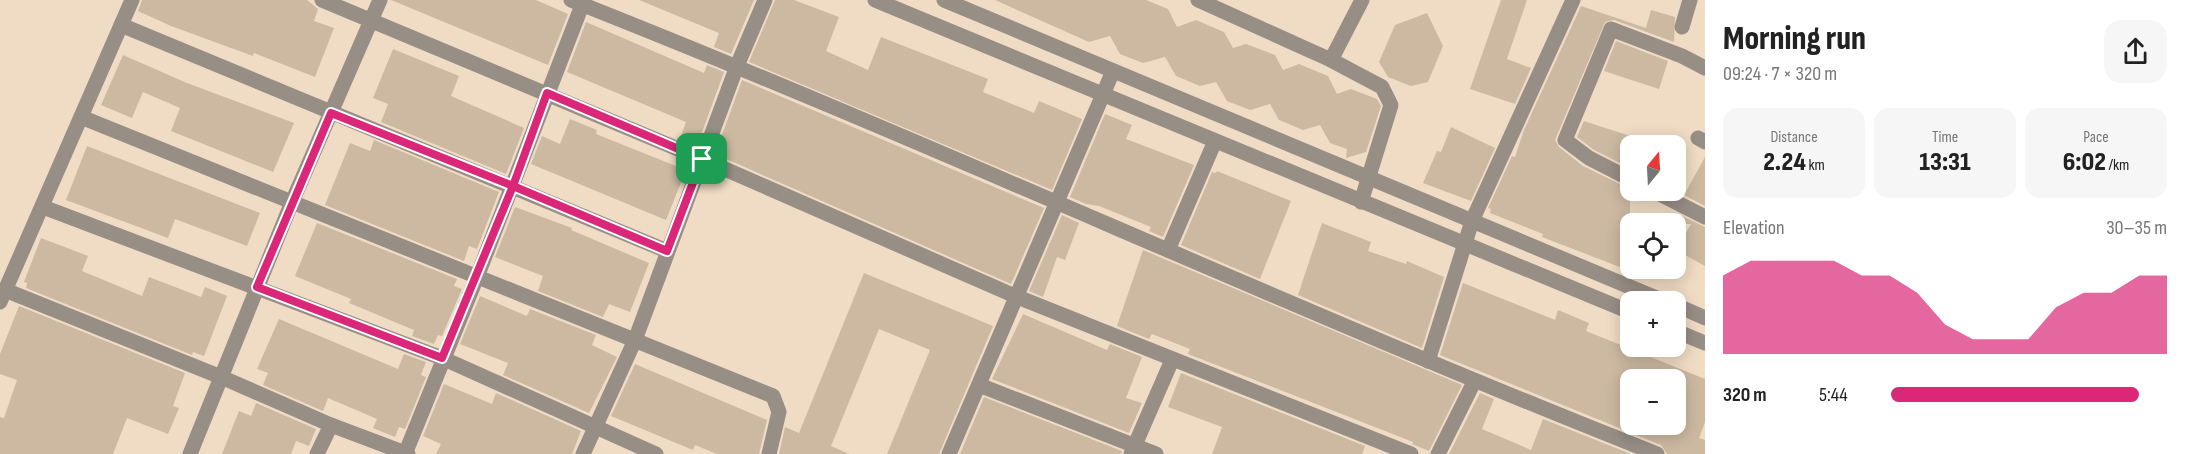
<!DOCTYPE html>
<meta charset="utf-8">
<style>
body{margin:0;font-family:"Sofia Sans Condensed",sans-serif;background:#f6f6f6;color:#222;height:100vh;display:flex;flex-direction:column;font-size:22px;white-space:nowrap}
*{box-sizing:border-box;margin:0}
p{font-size:20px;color:#767676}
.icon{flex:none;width:33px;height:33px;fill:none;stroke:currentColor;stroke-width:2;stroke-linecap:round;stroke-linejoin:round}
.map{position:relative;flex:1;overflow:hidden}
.panel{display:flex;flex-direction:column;background:#fff;width:480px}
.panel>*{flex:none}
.needle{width:39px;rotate:18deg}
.tools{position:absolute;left:1620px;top:135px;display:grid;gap:12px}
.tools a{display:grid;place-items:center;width:66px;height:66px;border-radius:12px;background:#fff;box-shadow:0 3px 15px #0003;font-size:30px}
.pin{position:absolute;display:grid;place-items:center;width:51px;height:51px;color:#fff;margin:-26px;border-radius:12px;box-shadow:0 3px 9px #0006}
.round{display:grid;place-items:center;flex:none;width:63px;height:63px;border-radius:18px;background:#f6f6f6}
.overview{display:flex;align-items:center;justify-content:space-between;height:102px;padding:0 18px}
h1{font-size:33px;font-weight:800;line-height:45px}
.stats{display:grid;grid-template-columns:repeat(3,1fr);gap:9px;height:102px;padding:6px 18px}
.stats div{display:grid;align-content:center;border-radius:15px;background:#f6f6f6;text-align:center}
.stats b{font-size:26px;font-weight:800}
.stats small{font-size:16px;font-weight:400}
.stats p{font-size:16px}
.chart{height:168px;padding:12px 18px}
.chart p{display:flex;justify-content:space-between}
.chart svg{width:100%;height:108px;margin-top:6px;fill:#db2777;opacity:.7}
ul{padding:0 18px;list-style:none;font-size:20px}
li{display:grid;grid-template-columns:96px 72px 1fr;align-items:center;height:45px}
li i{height:15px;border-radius:8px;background:#db2777}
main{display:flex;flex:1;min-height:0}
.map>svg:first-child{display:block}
.building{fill:#cdb9a2;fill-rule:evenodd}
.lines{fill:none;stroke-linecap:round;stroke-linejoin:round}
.street{stroke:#978e85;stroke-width:15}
.route-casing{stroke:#fff;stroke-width:12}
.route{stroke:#db2777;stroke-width:8}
</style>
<main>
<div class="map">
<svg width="1705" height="454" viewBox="0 0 1705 454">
<rect width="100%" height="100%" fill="#f0dbc4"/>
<!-- building -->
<g class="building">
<path d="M142,0H307L318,9L314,21L334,28L315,77L254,53L253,56L171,26L138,11Z"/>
<path d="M391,0H536L568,14L548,65Z"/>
<path d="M639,0H754L731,54L714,47L719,33Z"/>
<path d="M775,0H794L839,17L826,51L868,70L881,37L988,79L983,92L1034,113L1039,101L1082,119L1052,190L749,62Z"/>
<path d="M995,0H1146L1168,9L1177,27L1196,20L1224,32L1233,48L1246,44L1275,55L1283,70L1299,64L1328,76L1337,94L1351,89L1377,99L1381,106L1366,152L1346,158L1347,149L1330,143L1320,125L1303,130L1279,120L1270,104L1250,110L1227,101L1216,82L1200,86L1176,76L1165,57L1143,63L1120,54L1110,36L1089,42Z"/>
<path d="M1501,0H1527L1507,59L1531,68L1515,104L1470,89Z"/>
<path d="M1581,6L1646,28L1651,10L1675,17L1674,42L1614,20L1605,22L1555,140L1559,147L1583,166L1630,189V271L1542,237L1543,234L1490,213L1491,209L1488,208L1512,156L1515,157L1524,130Z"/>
<path d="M1427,13L1443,46L1428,82L1411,86L1388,77L1379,62L1395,25Z"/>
<path d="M586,22L704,73L707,65L724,72L697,146L680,139L686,122L567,72Z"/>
<path d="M1616,41L1668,61L1659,89L1604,71Z"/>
<path d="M393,49L459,76L451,96L524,128L506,174L381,122L388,104L373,98Z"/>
<path d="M123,55L187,83L294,123L273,172L171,131L180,108L143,92L132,118L101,105Z"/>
<path d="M742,80L1044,208L1011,284L715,154Z"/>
<path d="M1105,114L1132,125L1126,139L1194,165L1163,237L1149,231L1151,227L1099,206L1086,204L1070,197Z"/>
<path d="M570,119L597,130L596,134L686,170L666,220L531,164L542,136L560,144Z"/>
<path d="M1584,121L1630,136V168L1594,150L1577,137Z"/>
<path d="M1451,127L1495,148L1471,201L1423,183L1437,151L1441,152Z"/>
<path d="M374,140L499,192L477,249L469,246L464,261L325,205L350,143L370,151Z"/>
<path d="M87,146L260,213L247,246L175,219L168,238L66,200Z"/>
<path d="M1705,157V206L1684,195Z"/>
<path d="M1217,171L1291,201L1260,279L1181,245L1212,172L1216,173Z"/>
<path d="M515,207L572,228L571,230L649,263L630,312L609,304L603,317L538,291L543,276L495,257Z"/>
<path d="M1674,212L1705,227V266L1676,250L1691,224H1668Z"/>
<path d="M1062,215L1079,223L1065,260L1057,257L1043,297L1029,291Z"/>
<path d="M317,223L457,279L454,286L462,289L442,336L438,335L434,344L412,336L414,330L349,303L351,299L295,276Z"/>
<path d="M1322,223L1371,242L1368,251L1406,264L1407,261L1444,277L1422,348L1298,295Z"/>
<path d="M41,238L88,256L82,271L142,296L149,277L201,297L205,287L227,296L204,356L193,352L192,355L26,288L27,283L24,282Z"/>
<path d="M1143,250L1462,385L1429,451L1412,444L1413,442L1188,354L1190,349L1152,334L1149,339L1117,326Z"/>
<path d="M864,273L993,326L939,454H887L930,350L879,329L831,446L849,454H779L785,427L799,433Z"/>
<path d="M1463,283L1555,320L1558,310L1589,323L1586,331L1705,379V422L1699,438L1705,440V454H1667L1661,445L1440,355ZM1630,380H1676V424H1622L1630,403Z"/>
<path d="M480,296L527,316L530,309L596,335L592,345L617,357L589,413L503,375L508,363L460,344Z"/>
<path d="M19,306L185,373L173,406L179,408L168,434L127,418L113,454H0V417L4,418L17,380L0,374V354Z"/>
<path d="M1023,314L1107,350L1110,344L1142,357L1126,398L1142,403L1129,433L992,379Z"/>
<path d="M279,319L398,369L404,354L426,362L421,375L426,377L405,429L399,427L395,437L373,428L377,419L328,398L323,411L263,385L268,373L257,369Z"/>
<path d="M635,364L767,420L759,454H717L695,445L693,450L611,416Z"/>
<path d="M1181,373L1365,446L1362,454H1212L1222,427L1168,407Z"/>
<path d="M444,384L492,404L496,393L581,431L572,454H436L441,444L423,436Z"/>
<path d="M1480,393L1494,399L1482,429L1531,450L1543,419L1631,454H1449Z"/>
<path d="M984,397L1122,451L1121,454H960Z"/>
<path d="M256,403L316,429L309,446L296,441L291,454H222L239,411L251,416Z"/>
</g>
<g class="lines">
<!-- street -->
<g class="street">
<path d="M322,0L702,159L1015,296L1411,454"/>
<path d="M571,0C936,144 1292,310 1657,454"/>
<path d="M875,0L1630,312"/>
<path d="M944,0L1666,302"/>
<path d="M1198,0L1331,60L1362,0"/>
<path d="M121,25L667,251"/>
<path d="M1682,27L1690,0"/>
<path d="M1331,60L1382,87L1391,105L1361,202"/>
<path d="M81,117L773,396L779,412L769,454"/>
<path d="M1698,138L1705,142"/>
<path d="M1630,179L1589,158L1565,140L1611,29L1682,56L1705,68"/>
<path d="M1652,190L1705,217"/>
<path d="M43,207L442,358L656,454"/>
<path d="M1168,250L1215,141"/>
<path d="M5,290L221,377L331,425L408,454"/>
<path d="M0,302L132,0"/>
<path d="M1676,305L1705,318"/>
<path d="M1676,331L1705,343"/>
<path d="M1428,361L1472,221L1573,0"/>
<path d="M979,385L1156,454"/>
<path d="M190,454L292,202L380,0"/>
<path d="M317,454L331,425"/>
<path d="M405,454L477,277L584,0"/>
<path d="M583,454L635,340L737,66L765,0"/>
<path d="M949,454L1113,71"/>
<path d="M1131,454L1172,360"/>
<path d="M1438,454L1474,382"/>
</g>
</g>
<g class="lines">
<!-- route casing -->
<g class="route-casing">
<path id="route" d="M702,159L667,251L513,186L442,358L257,287L331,113L513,186L547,93L702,159"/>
</g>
<!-- route -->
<use href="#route" class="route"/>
</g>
</svg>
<div class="tools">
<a><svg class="needle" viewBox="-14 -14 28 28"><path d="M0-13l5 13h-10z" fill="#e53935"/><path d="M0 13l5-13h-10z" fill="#767676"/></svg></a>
<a><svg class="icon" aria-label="locate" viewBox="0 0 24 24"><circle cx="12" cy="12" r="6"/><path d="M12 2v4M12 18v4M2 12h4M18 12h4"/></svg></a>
<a>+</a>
<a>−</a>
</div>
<div class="pin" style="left:702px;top:159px;background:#1e9e55"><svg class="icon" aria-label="arrive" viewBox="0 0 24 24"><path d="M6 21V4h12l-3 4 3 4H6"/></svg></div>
</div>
<section class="panel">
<div class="overview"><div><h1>Morning run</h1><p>09:24 · 7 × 320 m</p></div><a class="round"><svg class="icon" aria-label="share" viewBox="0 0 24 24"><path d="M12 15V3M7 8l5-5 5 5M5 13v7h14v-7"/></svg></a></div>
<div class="stats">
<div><p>Distance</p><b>2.24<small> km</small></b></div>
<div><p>Time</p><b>13:31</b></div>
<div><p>Pace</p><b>6:02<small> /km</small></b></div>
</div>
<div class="chart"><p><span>Elevation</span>30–35 m</p>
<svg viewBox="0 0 160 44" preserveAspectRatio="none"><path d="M0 44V12L10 6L20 6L30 6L40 6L50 12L60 12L70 19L80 32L90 38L100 38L110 38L120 25L130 19L140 19L150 12L160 12V44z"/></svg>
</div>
<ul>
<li><b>320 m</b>5:44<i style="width:90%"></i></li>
</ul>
</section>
</main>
